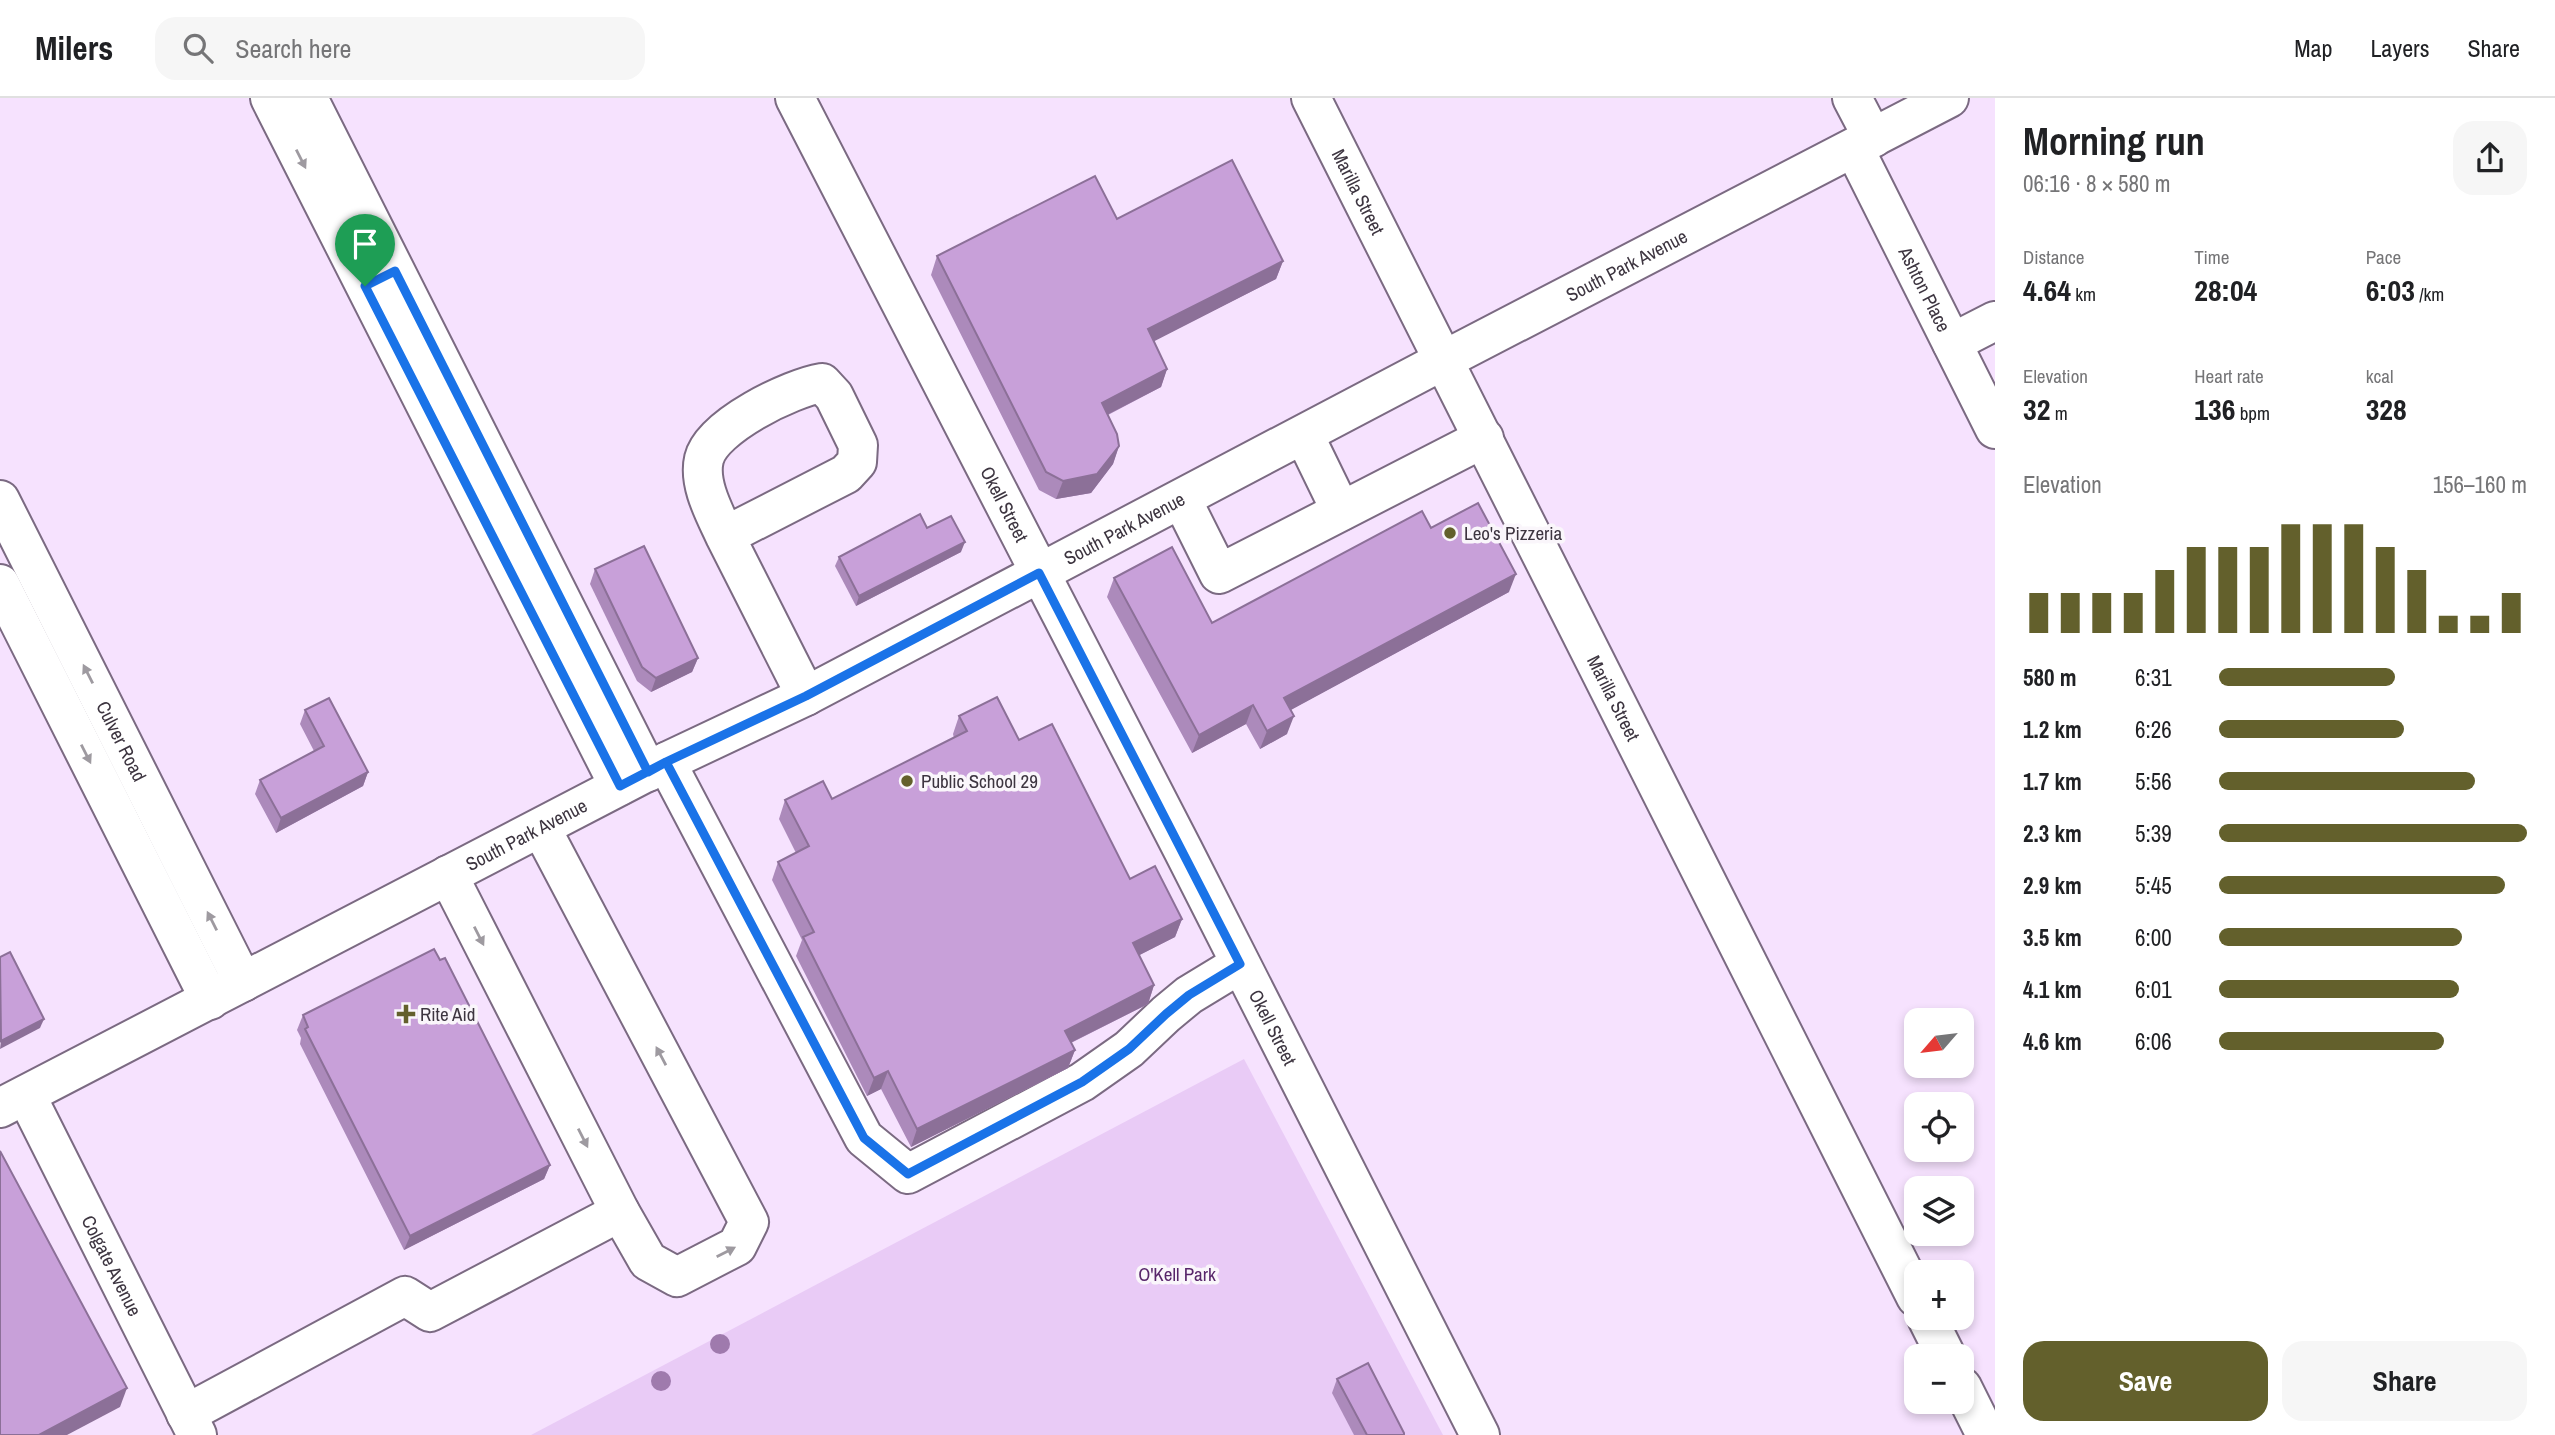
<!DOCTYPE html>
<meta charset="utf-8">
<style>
body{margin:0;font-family:"Archivo Narrow",sans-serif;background:#f6f6f6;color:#202124;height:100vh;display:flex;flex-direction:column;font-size:26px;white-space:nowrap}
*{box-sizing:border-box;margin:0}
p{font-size:23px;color:#757577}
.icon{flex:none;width:38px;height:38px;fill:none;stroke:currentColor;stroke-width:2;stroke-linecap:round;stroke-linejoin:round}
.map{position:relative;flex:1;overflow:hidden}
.drawer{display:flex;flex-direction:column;background:#fff;width:560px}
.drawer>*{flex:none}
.needle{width:46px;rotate:242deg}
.tools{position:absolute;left:1904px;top:910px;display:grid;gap:14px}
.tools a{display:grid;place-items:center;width:70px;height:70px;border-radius:14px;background:#fff;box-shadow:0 4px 10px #0003;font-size:35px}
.pin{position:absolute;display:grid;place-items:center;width:60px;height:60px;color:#fff;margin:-72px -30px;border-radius:50% 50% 50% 0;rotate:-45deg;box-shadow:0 0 7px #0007}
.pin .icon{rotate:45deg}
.round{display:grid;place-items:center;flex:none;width:74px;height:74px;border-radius:21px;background:#f6f6f6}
.headline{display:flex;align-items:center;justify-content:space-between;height:119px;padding:0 28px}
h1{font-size:38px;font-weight:700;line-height:52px}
.figures{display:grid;grid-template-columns:repeat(3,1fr);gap:10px;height:119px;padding:7px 28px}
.figures div{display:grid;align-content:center}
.figures b{font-size:30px;font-weight:700}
.figures small{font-size:19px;font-weight:400}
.figures p{font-size:19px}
.chart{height:196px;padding:14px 28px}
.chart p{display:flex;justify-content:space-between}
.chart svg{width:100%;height:126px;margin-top:7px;stroke:#63602c;stroke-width:6}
.primary-button{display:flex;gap:14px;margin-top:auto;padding:14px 28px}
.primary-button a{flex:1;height:80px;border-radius:21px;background:#63602c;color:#fff;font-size:28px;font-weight:700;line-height:80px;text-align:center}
.primary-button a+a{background:#f6f6f6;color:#202124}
ul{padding:0 28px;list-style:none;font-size:23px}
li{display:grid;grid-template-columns:112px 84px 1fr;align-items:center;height:52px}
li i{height:18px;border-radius:9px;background:#63602c}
header{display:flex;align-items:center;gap:42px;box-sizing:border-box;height:98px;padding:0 35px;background:#fff;border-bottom:2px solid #e0e0e0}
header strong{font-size:33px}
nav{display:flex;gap:38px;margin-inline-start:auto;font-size:24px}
.search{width:490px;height:63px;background:#f6f6f6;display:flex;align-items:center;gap:18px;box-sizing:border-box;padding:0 24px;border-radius:21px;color:#757577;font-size:26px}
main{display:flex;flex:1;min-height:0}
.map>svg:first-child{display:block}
.green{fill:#e9cbf6}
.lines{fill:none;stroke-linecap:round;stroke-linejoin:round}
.minor-casing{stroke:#7b6a82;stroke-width:42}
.major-casing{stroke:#7b6a82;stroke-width:42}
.minor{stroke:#fff;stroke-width:38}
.major{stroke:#fff;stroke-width:38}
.tree{fill:#9f7aad}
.wall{fill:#ac8abb}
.shaded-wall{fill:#8c7098}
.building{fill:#c8a0d9;stroke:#8c7098;stroke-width:2}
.oneway{fill:#9e9aa0}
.route-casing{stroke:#fff;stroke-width:14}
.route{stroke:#1a73e8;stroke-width:9}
.poi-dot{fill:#63602c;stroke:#faf6fb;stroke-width:2.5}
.labels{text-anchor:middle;stroke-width:7;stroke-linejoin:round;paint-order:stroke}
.street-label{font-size:19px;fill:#3d3540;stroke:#faf6fb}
.poi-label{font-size:19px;fill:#3d3540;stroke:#faf6fb;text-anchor:start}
.park-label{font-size:19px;fill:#57256a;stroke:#faf6fb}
</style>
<header>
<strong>Milers</strong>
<div class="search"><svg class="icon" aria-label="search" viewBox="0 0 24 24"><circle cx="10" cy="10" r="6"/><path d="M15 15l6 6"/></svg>Search here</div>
<nav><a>Map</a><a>Layers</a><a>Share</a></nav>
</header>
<main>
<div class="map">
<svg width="1995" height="1337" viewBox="0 0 1995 1337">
<rect width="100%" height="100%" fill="#f6e2fe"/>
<!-- green -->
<path class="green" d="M1244,961L1443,1337H531Z"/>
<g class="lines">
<!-- minor casing -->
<g class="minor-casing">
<g id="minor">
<path d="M270,0L619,688"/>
<path d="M308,0L648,674"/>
<path id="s1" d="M795,0L1183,752L1480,1337"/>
<path id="s2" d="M1311,0L1916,1199"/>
<path d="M1852,0L1873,40"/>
<path id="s3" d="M1854,50L1995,331"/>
<path d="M1952,245L1995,223"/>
<path d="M1304,337L1341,413"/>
<path id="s4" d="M0,402L243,884"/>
<path d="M1182,402L1219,476L1484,340"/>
<path d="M725,438L846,376L857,364L858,347L834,298L822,285C791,290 712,328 704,361C698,386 715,416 725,438L806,598"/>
<path d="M0,486L210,902"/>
<path d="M666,664L864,1040L908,1076L1082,984L1129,951L1166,916L1189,897L1240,866"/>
<path d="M448,777L620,1114L648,1163L677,1179L737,1148L749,1124L541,730"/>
<path id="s5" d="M26,997L197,1337"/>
<path d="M1927,1220L1946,1258"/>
<path d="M1962,1289L1986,1337"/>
<path d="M186,1316L405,1198L430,1214L620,1114"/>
</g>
</g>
<!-- major casing -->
<g class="major-casing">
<g id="major">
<path id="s6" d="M0,1010L666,664L806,598L1444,262L1949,0"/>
</g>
</g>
<!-- minor -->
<use href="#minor" class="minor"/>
<!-- major -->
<use href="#major" class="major"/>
</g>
<!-- trees -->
<g class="tree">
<circle cx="720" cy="1246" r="10"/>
<circle cx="661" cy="1283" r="10"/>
</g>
<!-- wall -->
<g class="wall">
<path d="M1117,121L1283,163L1276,181L1153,243L1167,271L1161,289L1108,317L1119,348L1113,366L1091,395L1056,401L1039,392L931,177L937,158Z"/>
<path d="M927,430L961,454L856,508L835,468L839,459Z"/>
<path d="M1431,430L1509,494L1290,612L1287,636L1260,651L1246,626L1192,655L1107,499L1114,480L1212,525Z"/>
<path d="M595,471L698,560L692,574L651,594L637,583L590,486Z"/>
<path d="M305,612L368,674L363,688L276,735L255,696L260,682L314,653L300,626Z"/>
<path d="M959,618L1019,642L1130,781L1182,821L1175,839L1139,857L1154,887L1148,906L1071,945L1075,952L1068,970L911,1049L881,991L867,998L796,858L802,842L772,782L778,764L796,755L779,721L785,702L832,701L954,640L953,636Z"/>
<path d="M303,917L550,1067L544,1081L404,1152L300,946L301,940L297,932Z"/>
<path d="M1337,1281L1404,1337H1354L1332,1295Z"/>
</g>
<!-- shaded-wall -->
<g class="shaded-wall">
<path d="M1283,163L1276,181L1141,250L1148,231Z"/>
<path d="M1167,271L1161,289L1095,323L1102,305Z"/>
<path d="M1119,348L1113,366L1091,395L1056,401L1063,383Z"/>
<path d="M965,444L961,454L856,508L859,498Z"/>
<path d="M1516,476L1509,494L1278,619L1284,600Z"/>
<path d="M698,560L692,574L651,594L656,580Z"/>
<path d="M1253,607L1246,626L1192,655L1199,637Z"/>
<path d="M1294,618L1287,636L1260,651L1267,633Z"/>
<path d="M368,674L363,688L276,735L281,720Z"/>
<path d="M1182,821L1175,839L1126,864L1133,845Z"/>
<path d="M1154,887L1148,906L1058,951L1065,933Z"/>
<path d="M44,921L40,930L0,951L1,943Z"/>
<path d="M1075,952L1068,970L911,1049L917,1031Z"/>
<path d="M888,973L881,991L867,998L874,980Z"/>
<path d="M550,1067L544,1081L404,1152L410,1138Z"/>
<path d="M127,1290L120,1309L67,1337H39Z"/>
</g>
<!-- building -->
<g class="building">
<path d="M1232,62L1283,163L1148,231L1167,271L1102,305L1117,336L1119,348L1097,376L1063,383L1046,374L937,158L1095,78L1117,121Z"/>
<path d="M1478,405L1516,476L1284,600L1294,618L1267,633L1253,607L1199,637L1114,480L1172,449L1212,525L1422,413L1431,430Z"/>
<path d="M920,416L927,430L951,418L965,444L859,498L839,459Z"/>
<path d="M644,448L698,560L656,580L642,569L595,471Z"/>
<path d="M997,599L1019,642L1052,626L1130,781L1155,768L1182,821L1133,845L1154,887L1065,933L1075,952L917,1031L888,973L874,980L803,839L814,834L778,764L809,748L785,702L823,683L832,701L967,633L959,618Z"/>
<path d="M329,600L368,674L281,720L260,682L324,648L305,612Z"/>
<path d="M434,851L440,862L445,860L550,1067L410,1138L305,931L308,929L303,917Z"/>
<path d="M10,854L44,921L1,943L0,859Z"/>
<path d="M0,1053L127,1290L39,1337H0Z"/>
<path d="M1368,1265L1404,1335V1337H1367L1337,1281Z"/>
</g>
<!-- one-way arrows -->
<defs><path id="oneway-solid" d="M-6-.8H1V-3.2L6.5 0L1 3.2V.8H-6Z" transform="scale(1.75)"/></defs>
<g class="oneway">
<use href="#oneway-solid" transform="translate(301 61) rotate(63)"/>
<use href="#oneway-solid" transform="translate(88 576) rotate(-117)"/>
<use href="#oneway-solid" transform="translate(86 656) rotate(63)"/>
<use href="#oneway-solid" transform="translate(212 823) rotate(-117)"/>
<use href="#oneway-solid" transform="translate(479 838) rotate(63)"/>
<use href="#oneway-solid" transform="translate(661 958) rotate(-118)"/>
<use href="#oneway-solid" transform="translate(583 1040) rotate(63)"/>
<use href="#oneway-solid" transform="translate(726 1154) rotate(-27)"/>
</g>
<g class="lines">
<!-- route casing -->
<g class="route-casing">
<path id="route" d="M365,188L620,688L666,664L864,1040L908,1076L1082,984L1129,951L1166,916L1189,897L1240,866L1039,475L806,598L666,664L648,674L395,173L365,188"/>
</g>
<!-- route -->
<use href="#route" class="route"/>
</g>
<!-- markers -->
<g class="poi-dot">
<circle cx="1450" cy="435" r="7"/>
<circle cx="907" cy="683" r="7"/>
<path d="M402.5 905.5h7v7h7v7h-7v7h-7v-7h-7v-7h7z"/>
</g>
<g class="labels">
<!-- street labels -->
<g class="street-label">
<text dy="7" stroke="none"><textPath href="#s2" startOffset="105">Marilla Street</textPath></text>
<text dy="7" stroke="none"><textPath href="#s6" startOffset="1832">South Park Avenue</textPath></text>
<text dy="7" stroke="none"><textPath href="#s3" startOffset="158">Ashton Place</textPath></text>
<text dy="7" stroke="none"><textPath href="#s1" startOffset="457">Okell Street</textPath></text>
<text dy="7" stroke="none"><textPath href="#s6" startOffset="1265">South Park Avenue</textPath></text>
<text dy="7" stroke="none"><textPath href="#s2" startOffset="672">Marilla Street</textPath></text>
<text dy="7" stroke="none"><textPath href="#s4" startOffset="270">Culver Road</textPath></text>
<text dy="7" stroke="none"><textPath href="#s6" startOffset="593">South Park Avenue</textPath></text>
<text dy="7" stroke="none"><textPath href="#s1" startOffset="1045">Okell Street</textPath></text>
<text dy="7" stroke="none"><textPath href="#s5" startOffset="191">Colgate Avenue</textPath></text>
</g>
<!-- poi labels -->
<g class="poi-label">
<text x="1464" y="442">Leo's Pizzeria</text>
<text x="921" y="690">Public School 29</text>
<text x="420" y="923">Rite Aid</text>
</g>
<!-- park labels -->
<g class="park-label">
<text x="1177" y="1183">O'Kell Park</text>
</g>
</g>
</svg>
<div class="tools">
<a><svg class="needle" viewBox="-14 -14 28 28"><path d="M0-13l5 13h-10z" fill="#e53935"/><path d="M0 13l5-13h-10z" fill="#757577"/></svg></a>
<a><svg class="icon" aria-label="locate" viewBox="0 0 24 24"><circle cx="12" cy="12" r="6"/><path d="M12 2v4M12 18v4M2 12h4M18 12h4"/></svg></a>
<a><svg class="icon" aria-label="layers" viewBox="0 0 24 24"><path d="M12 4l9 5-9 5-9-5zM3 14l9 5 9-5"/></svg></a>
<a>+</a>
<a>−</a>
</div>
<div class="pin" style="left:365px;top:188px;background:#1e9e55"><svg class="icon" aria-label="arrive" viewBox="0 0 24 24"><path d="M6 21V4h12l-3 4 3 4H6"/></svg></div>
</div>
<section class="drawer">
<div class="headline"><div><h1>Morning run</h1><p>06:16 · 8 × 580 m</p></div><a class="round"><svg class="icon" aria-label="share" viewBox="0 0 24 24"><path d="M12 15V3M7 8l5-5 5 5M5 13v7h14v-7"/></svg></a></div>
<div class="figures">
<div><p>Distance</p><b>4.64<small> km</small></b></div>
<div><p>Time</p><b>28:04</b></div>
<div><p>Pace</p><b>6:03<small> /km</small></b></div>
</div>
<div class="figures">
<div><p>Elevation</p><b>32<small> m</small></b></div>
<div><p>Heart rate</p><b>136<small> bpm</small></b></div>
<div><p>kcal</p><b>328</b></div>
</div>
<div class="chart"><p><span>Elevation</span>156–160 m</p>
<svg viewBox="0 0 160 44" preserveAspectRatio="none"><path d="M5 44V30M15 44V30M25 44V30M35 44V30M45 44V22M55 44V14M65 44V14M75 44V14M85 44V6M95 44V6M105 44V6M115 44V14M125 44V22M135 44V38M145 44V38M155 44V30"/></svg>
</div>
<ul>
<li><b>580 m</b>6:31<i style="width:57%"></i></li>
<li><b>1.2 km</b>6:26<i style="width:60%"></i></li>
<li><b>1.7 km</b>5:56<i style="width:83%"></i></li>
<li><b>2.3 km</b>5:39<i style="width:100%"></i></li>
<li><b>2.9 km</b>5:45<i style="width:93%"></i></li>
<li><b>3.5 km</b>6:00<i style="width:79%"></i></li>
<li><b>4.1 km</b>6:01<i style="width:78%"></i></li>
<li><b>4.6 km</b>6:06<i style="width:73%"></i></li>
</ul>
<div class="primary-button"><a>Save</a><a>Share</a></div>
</section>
</main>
